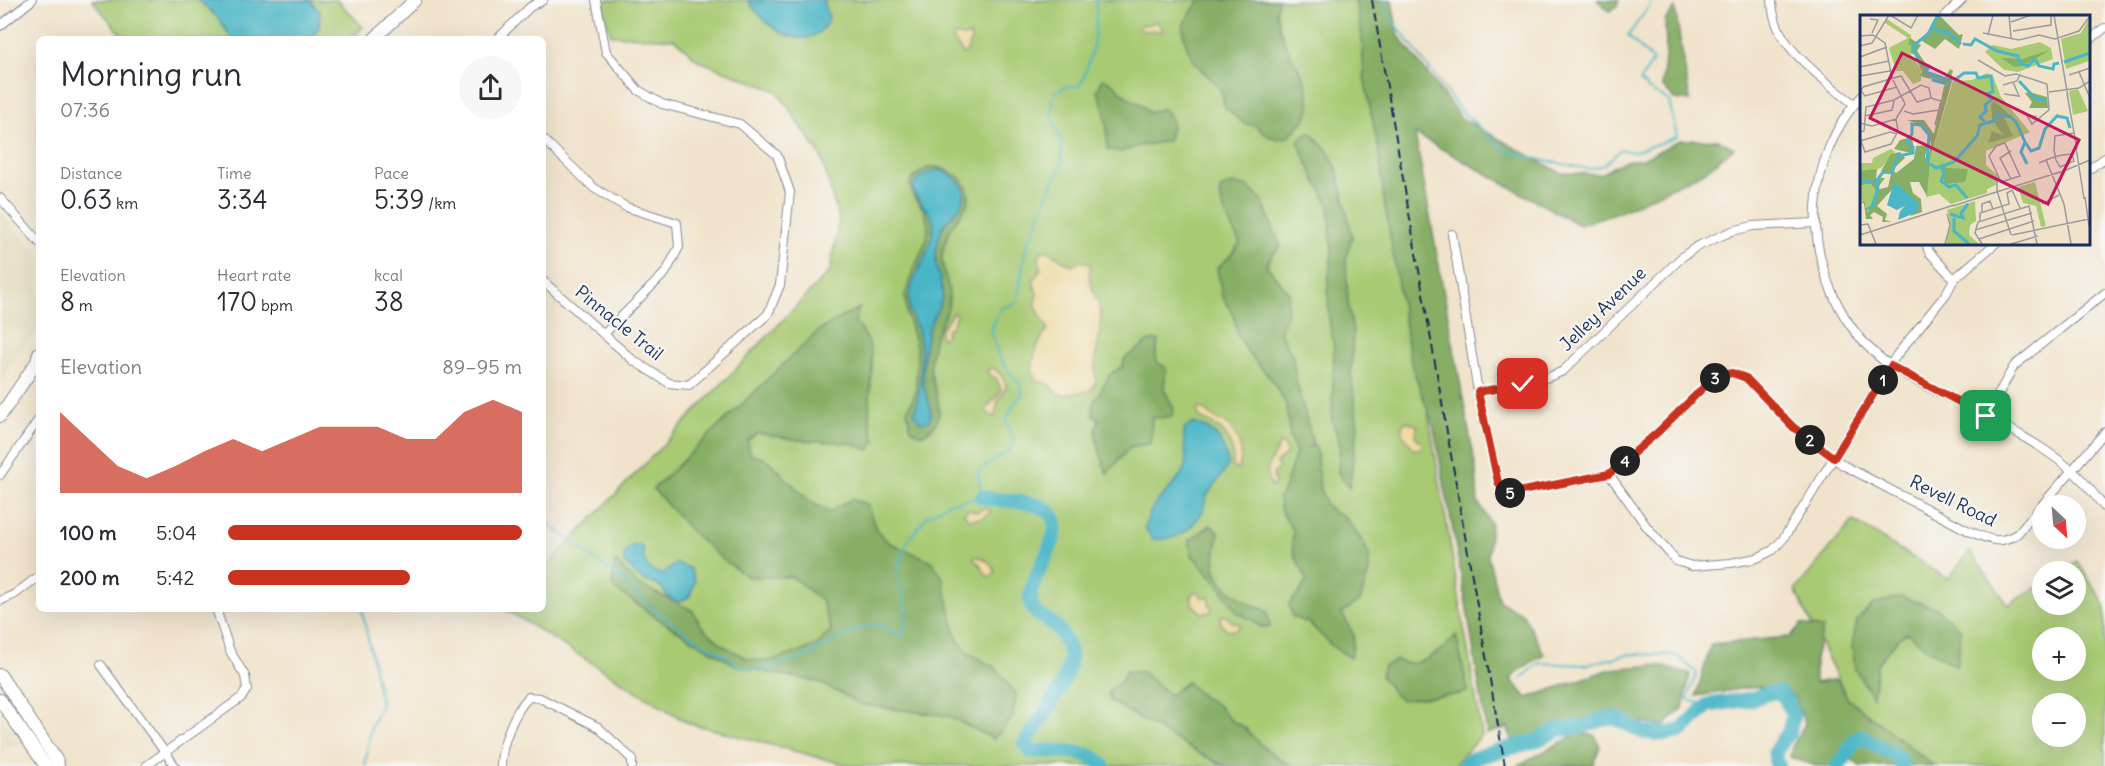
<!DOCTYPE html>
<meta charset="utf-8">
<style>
body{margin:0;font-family:Delius,sans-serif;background:#f7f7f7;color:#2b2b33;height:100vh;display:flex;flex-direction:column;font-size:22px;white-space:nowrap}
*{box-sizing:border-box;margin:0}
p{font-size:20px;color:#7c7c81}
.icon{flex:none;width:33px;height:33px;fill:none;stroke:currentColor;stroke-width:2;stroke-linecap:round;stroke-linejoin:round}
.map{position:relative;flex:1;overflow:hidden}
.drawer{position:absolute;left:36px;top:36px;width:510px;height:576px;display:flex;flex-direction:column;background:#fff;border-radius:9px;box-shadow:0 6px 24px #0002}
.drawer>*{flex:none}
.needle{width:39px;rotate:154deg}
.fabs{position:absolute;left:2032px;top:495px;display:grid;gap:12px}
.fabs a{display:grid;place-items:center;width:54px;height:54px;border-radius:50%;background:#fff;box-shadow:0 6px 24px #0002;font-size:30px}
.pin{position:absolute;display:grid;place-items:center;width:51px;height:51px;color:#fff;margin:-26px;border-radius:12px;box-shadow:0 3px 9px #0006}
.km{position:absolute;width:30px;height:30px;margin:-15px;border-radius:50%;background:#222;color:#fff;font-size:16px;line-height:30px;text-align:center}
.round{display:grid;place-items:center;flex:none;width:63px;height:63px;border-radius:32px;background:#f7f7f7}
.summary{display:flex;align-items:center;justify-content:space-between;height:102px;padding:0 24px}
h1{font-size:33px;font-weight:600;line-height:45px}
.metrics{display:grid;grid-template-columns:repeat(3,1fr);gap:9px;height:102px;padding:6px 24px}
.metrics div{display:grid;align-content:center}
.metrics b{font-size:26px;font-weight:600}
.metrics small{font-size:16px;font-weight:400}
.metrics p{font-size:16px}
.chart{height:168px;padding:12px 24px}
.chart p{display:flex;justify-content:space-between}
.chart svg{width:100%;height:108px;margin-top:6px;fill:#c8321e;opacity:.7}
ul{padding:0 24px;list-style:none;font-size:20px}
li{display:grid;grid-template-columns:96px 72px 1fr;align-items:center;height:45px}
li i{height:15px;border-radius:8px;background:#c8321e}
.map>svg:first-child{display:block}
.built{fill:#e3dbba}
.green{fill:#a8ca73;stroke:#627c68;stroke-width:1.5;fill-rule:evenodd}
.forest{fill:#86ae65;stroke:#506e62;stroke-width:1.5}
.sand{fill:#eeda9e;stroke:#84847e;stroke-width:1.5}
.water{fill:#4ab6c6;stroke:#327292;stroke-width:1.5}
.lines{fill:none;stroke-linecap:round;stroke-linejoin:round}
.stream{stroke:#4ab6c6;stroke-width:2}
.river{stroke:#4ab6c6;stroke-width:15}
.minor-casing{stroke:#868994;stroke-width:10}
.primary-casing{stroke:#868994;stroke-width:14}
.minor{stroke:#fff;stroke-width:8}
.primary{stroke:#fff;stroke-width:12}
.rail{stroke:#1b2f5e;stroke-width:2;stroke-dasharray:9 4.5;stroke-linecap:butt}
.route-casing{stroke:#fff;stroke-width:12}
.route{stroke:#c8321e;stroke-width:8}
.labels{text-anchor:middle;stroke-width:4.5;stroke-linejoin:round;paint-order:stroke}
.street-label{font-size:18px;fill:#1b2f5e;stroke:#f6f6f2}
.inset-river{fill:none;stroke:#4ab6c6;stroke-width:3}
.inset-road{fill:none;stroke:#9b9b9f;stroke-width:1.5}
.view{fill:#c2185b;fill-opacity:0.15;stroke:#c2185b;stroke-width:3}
.inset-edge{fill:none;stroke:#1b2f5e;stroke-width:3}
</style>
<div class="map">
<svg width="2105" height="766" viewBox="0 0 2105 766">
<rect width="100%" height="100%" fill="#f6f6f2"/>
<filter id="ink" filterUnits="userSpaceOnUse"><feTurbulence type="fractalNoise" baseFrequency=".0167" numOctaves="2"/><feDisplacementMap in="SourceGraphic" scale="12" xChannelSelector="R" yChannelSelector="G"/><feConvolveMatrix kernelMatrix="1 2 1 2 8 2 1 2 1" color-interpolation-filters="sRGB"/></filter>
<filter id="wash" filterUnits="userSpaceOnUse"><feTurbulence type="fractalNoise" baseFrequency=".008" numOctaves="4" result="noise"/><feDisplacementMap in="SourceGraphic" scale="24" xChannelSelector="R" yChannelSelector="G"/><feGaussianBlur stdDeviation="1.35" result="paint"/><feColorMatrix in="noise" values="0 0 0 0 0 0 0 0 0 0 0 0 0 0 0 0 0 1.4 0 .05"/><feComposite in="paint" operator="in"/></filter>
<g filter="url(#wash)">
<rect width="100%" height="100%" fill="#f1e3cb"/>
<!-- built -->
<g class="built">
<path d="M0,212L39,256V331L25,345L0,383Z"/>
<path d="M0,717L20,743L6,748L0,753Z"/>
</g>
<!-- green -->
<g class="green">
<path d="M92,0H337L363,27L351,39H125Z"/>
<path d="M600,0H1365L1376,101L1482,735L1453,766H851L688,723L505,609H543V570L830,271L839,220L821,156L777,91L699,61L674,39L611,35Z"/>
<path d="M1853,521L1948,579L1970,551L2008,605L2043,583V604H2076V572L2061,571L2077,561L2105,605V766H1934L1847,698L1795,590ZM2043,638H2076V670H2043ZM2043,704H2076V736H2043Z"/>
</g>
<!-- forest -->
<g class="forest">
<path d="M1199,0H1278L1276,13L1280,29L1287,48L1305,80L1308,92L1310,109L1305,119L1288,137L1278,139L1268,136L1254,125L1244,124L1224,106C1224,82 1205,78 1194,61C1188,52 1181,34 1184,24C1187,16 1195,8 1199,0Z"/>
<path d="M1355,0H1392L1398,35L1461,118L1561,173L1600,174L1624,161L1643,159L1680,140H1719L1734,148L1704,172L1624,210L1579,225L1415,134L1476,470L1478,502L1491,524L1488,556L1499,601L1523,614L1544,654L1521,669L1511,679L1527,698L1611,669L1654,665L1690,673L1683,708L1664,726L1620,719L1600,718L1521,741H1511L1508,727L1487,734L1465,597L1434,428L1411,363L1384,200L1379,152L1364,77L1362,36Z"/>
<path d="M1597,0H1619L1617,6L1610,11Z"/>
<path d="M1675,8L1690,101L1674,99L1662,86L1666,48L1665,21Z"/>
<path d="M1103,79C1117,83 1116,89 1126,96C1138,104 1139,100 1149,113L1162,108C1174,118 1174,126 1168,141L1139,146L1121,152L1107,149C1107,128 1107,110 1097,91Z"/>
<path d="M1310,132L1328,151L1337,168L1352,236L1346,259L1348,303L1353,332L1351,374L1358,426L1349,488L1338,472L1340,445L1332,420L1334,349L1329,319L1328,283L1332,253L1329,205L1310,170L1298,141Z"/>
<path d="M930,167C941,166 947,170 956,175C963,178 964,182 967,188C975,204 958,215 951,228C948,235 944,246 942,254C940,270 952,286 949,303C947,317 937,328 934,341C933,350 929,364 931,373C936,397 951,423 920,435L911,429L907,411L916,392L917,350L907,314L905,295L910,278L927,239L928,225L924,210L913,196L910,184L912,179L919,173Z"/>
<path d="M1232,184L1246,186L1261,199L1281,247L1273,254L1266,265L1289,293L1287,313L1280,332L1292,354L1296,380L1313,444L1308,447L1316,446L1320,489L1326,505L1335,513L1344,516L1361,539L1369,555V571L1360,601L1342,613L1354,636L1351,658L1333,647L1309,623L1293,617L1289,604L1299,593L1307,581C1301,565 1287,549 1294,532L1281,512L1279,499L1285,487L1296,453L1290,437L1286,404L1272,380L1250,355L1239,338L1233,314L1222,296L1217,268L1230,256L1240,243C1231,225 1220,210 1220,189Z"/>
<path d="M859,308L855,322C891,360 856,400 876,441L869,450L851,443L798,440L758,433L748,440L750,454L768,460L810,502L830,512L851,499L867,504L876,529L888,542L932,561L942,576L957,639L969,653L996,668L1017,695L1012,719L994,739L948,716L863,705L818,682L739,667L663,622L612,587L615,561L637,584L692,610L702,627L724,646L748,659L769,661L800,652L818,644L831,630L822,601L792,577H748L722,559L692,532L653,489L819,330Z"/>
<path d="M1159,340L1156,353L1157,362L1166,368L1164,389L1174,409L1172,416L1162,418L1152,417L1151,443L1130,447L1107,474C1102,456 1091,436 1099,419L1093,415V405L1110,374L1123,366L1124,359L1149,341Z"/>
<path d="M1211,525L1219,533C1217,545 1213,560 1216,571C1223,592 1249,604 1267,611L1270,627H1260L1253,620L1238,613L1216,582L1191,554L1190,540Z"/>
<path d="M1901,597L1936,608L1961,630L1957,666L1925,647L1907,633L1899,638L1877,664L1873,697L1855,669L1852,646L1857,620L1873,604Z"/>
<path d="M1801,624L1823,628L1815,659V683L1837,679L1847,698L1934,766H1860L1844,753L1828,766H1816L1790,757L1792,747L1805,724L1795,698L1774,687L1746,688L1696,696L1711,644L1790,637Z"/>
<path d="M1456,635L1468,691L1461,694L1402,700L1394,694L1381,676L1384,666L1397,660C1400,661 1403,663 1406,663C1423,666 1447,647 1456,635Z"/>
<path d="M1125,671L1142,672L1170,695L1187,682L1203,697L1218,705L1229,719L1245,728L1260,744L1280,759L1293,766H1226L1202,755L1110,701L1108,691L1121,681Z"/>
<path d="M1578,733L1595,735L1600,747L1592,766H1517Z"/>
</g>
<!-- sand -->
<g class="sand">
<path d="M1156,21L1163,30L1161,32L1154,30L1143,31L1139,28L1142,25L1151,24Z"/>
<path d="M955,35L963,37L970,35L971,40L966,53L963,54L953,39Z"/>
<path d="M1047,250L1067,263L1074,265L1080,261L1090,263C1091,269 1088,275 1090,281C1093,294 1101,304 1101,317C1101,340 1092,360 1096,382L1090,391L1064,395L1057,393L1049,385L1035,380C1028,365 1038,341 1048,329C1043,317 1031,306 1037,294L1033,280L1041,269L1039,258L1041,252Z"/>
<path d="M953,312L956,314L953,325L946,330V337L941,338L940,330Z"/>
<path d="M993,368L1002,376L1007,386L998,401L995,416L993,417L985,410L998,395L1001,389L996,378L988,374V369Z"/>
<path d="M1199,408C1207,409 1209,415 1215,418C1223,423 1217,417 1224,422C1238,432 1247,456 1237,470L1233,468C1235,440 1225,428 1200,418L1197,411Z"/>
<path d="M1407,421L1418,426L1415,436L1422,443L1421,449H1413L1408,440L1402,434V426Z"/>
<path d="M1280,444H1282L1286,449V455L1276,463L1279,468L1273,474L1275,484L1272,487C1261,471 1272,459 1280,444Z"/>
<path d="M986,508L992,513L987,514L983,518L968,519L964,513L969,509L977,512Z"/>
<path d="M974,556C984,557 991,563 995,571L994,574L988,577L979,563L975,561Z"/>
<path d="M1195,591L1200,593L1201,597H1209V605L1212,608L1211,612L1202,613L1193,605L1191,596Z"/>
<path d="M1222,616H1226L1233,623H1238L1240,626C1231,635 1221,628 1220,617Z"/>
</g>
<!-- water -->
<g class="water">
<path d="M198,0H310L320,12L319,27L311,39H232L218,18Z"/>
<path d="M748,0H824L829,19C809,60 764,27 748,0Z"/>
<path d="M938,169C954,175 972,187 961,205C957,211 951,216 946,222C940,230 937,242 936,252C933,268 944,281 942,297C941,306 934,314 931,322C925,338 922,364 923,381C924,395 935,408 929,421L920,422L914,413C921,395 924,349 918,331C915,321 908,313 909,301C909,274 936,251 933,223C931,208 914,202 913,187L919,178Z"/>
<path d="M1195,423C1220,433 1221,438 1229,464C1223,476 1214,484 1207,496C1204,501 1205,509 1201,514C1188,533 1176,541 1153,539L1145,528C1147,520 1149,513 1154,506C1163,492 1180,483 1185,465C1188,452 1181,439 1185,427Z"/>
<path d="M638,544L643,548C644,564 646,571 663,574L677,563L690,568L695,581L690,596L680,602L668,597L661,587L640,578L623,561C624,550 628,547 638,544Z"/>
</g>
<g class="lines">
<!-- stream -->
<g class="stream">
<path d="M1384,0L1391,18L1460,110L1505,150L1537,159L1589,169L1604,165L1621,149L1633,152L1677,137L1669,101L1648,89L1640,81L1653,61L1628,36L1650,5V0"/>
<path d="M543,520L616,575L653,609L690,635L729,658L739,667L757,670L799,660L857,629L877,624L902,636L907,612L896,574L907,542L926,517L948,503L982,497L978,471L1009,451L1014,440L1006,421L1015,402L1022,395L1020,383C1006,370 992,349 992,328C993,323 997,315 999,310L1017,303L1025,251L1062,162L1061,140L1051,113L1055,92L1067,86H1080C1093,56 1097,32 1096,0"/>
<path d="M362,609L381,703L371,727L365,766"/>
<path d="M1521,679L1539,663L1584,665L1631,654L1676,655L1697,673L1687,700L1708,705"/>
</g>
<!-- river -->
<g class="river">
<path d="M982,497C1000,501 1019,500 1036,505C1085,520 1025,572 1031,603C1035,620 1052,618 1059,630C1064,638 1071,651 1070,660C1067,680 1051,704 1040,721C1035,729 1029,735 1025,744L1030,751C1050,752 1092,747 1103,766"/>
<path d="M1464,766L1471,760L1481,756L1535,741L1557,730L1581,727L1603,719L1616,718L1643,732L1664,734L1681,731L1708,705L1752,699L1769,693H1780L1785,698L1793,715L1789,733L1782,740L1775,753L1776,762L1779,766"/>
<path d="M1837,766C1849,758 1847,744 1861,736L1898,757L1902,766"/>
</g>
</g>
</g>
<g filter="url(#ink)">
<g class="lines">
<!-- minor casing -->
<g class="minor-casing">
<g id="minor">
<path d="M1772,0C1772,13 1777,29 1785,40C1797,59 1835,90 1854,104"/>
<path d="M1945,16L1962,0"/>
<path d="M0,26L32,0"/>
<path d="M497,39L530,7L543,0"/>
<path d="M2088,41L2105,28"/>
<path d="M1862,96C1834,125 1818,167 1816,207C1813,266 1841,332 1891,366C1912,380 1936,391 1959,402C1996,421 2049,448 2079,477C2088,486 2097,498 2105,508"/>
<path d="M543,139L594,188L626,207L677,223L679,247L666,272L604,334"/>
<path d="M2088,170L2105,158"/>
<path d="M0,198L39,242"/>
<path d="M1452,234L1478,392L1498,482L1502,490L1512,493L1609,474L1658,432L1703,388L1718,376L1732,373L1746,378L1793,427L1843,465L1971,532C1992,540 1997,545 2017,534L2105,432"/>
<path d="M1926,243L1929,252L1954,279"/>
<path d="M543,281L634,361L669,383L689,385L768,314L780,285L790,192L777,155L740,124L662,104L638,90L606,52L596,0"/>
<path d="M1478,392C1507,387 1536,384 1563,371L1682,257L1696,247L1732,231L1753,226L1815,223"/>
<path d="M1986,416L2014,366L2105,293"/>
<path d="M1609,474L1647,527L1676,561L1692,566L1731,563L1757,558L1773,550L1783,539L1811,495L1896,356L1946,294L1954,279L1996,243"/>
<path d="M0,475L39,419"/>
<path d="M0,601L15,594L39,576"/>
<path d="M101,665L175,766"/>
<path d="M146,766L242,697L247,689L245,676L230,651L216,609"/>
<path d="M501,766C501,745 514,711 529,697L540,698L598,727L632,759V766"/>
</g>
</g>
<!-- primary casing -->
<g class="primary-casing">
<g id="primary">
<path d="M374,39L415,0"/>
<path d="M0,416L37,362L39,353"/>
<path d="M0,675L57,761L58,766"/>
<path d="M0,700L46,766"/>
</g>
</g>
<!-- minor -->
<use href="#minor" class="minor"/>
<!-- primary -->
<use href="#primary" class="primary"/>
<!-- rail -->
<path class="rail" d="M1372,0L1505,766"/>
</g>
</g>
<g class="lines" filter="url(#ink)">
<!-- route casing -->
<g class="route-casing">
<path id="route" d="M1523,384L1478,392L1498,482L1502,490L1512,493L1609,474L1658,432L1703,388L1718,376L1732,373L1746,378L1793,427L1834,458L1891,366L1986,416"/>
</g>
<!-- route -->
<use href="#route" class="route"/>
</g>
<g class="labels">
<!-- street labels -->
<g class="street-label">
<text transform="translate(1603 309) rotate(-44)" y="6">Jelley Avenue</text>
<text transform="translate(619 323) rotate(39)" y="6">Pinnacle Trail</text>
<text transform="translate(1953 501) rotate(26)" y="6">Revell Road</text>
</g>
</g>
<!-- overview -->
<g transform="translate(1860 15)">
<rect width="230" height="230" fill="#f1e3cb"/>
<path d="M27,4L51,20V40L61,54V66L53,69L43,56H36L29,33L48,23L25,8ZM229,4V46L206,54L201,24L221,18ZM180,27L191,33L193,44L158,57L144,55L125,37L133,30L151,34ZM127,58L133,61L141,82L170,117L126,136V150L138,161L136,170L127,174V178L91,189L79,179L66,182L67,154L93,66L112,65ZM218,74L228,96L213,100L209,76ZM31,134L35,137L22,152L10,158L0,156L1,148H12L13,143ZM175,167L186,211L181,212L176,191L163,188L158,172ZM10,168L16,176L14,188L8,193L0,184V171ZM115,186L116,206L110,210L109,220L119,229H86L90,206L87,195Z" fill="#a8ca73"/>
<path d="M79,0L99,20L103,19L99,34L85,24L75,34L62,26ZM50,23L61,30L57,36L68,52L65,57L73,61L70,64L60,61L62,57L55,40L51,38V30H48ZM190,35L162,51L154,52L141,43L163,44ZM90,54L93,56L91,62L85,63L92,66L70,144L67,181L59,167H50L53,178L61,184L62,197L50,201L59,188L43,178L37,169L17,191L27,199L25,205L32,207H22L23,202L14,197L10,200L13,204H6L4,188H0L4,186L8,197L16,176L10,168L0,171V156L17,154L16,163H25L18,172L20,174L28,172L31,159L21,156L31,139L40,137L45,143L32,155L36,158L54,144L56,131L69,130L65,141L67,148L71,129L69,119L63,110L47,105H64L74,119L84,71L88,69L73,63L77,60L85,63ZM169,77L187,82L188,93H169L172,87L165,78ZM134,86L153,103L160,115L152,103L144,102L153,121L128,128L132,116L143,120L132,104L131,89ZM52,122L54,136L51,138L34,134L40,125ZM82,148L87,153L108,154L105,167L84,169Z" fill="#86ae65"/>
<path d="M34,167L59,188L57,197L38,205L40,196L45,191L37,195L27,190Z" fill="#4ab6c6"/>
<path class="inset-river" d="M78,0L68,19L53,31L59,47L69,51L66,57L86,64H96L104,58H116L118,63L131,61L133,77L126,79L132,84L125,90L126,96L120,102L125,107M71,11L82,18L85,15L101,29M103,29L111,30L115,24L137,36L158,41L160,48L168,51L175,44L179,51L193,54L194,49L199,48M204,47L230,38M73,59V65L87,69M159,66L176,84L186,85M165,127L171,136L179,133L185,114L197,101L207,103L210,113M70,149L76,153L94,147L117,121L120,110L134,106L138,99L151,102L156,107L165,127L161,137L167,149M81,152L84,159L81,166L89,172L96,170L107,183M0,166L15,168L23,157L32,158L38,141L53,138V132L47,126L52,119V109L61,110L69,120L67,149M7,194L13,191L19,167M90,199L103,203L101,198L108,189M94,203V216L109,229"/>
<path class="inset-road" d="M30,0L51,13L58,0M149,0L151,23M194,0L208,82M10,4L18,5L12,18M151,7L171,0M153,16L191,10V0M123,18L159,25L179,20L195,24L219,16L230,1M128,20L133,0M0,21L13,20L25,28L32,63L45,89L36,104L12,111L0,108M0,31L12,28L29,0M0,42L27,32M118,45L145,61L156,59L187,69M0,52L29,46M219,57L230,83M209,60L230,53M0,61L30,56M143,70L157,66L160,59M37,72L5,81L1,76L3,72L41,61L57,87L71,83L81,86L75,110M189,77L219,73L230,66M144,79L159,81L153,67M207,79L217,134M44,96L53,99L79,95M5,101L32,95L34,86M177,102L166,99L172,109L189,95L187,69M0,117L4,116L6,92L34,85L61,70L69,73L71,83M0,126L30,117L37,119M1,126L5,137L31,129L38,116L36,104M145,128L160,161L141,167L129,141L136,131ZM216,132L224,184M151,136L140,143L151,164M186,145L204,189L211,229M179,148L191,143L195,142L198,141L202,140L212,139L214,146L200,152L196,145L195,142V139L194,136V135L195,121L214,118M199,158L230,145M137,166V176L151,220M130,179L200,157M225,182L229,211M182,189L199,180M93,191L133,178M122,197V189L130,186L133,194M120,206V198L149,189L147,178L152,175L160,193M0,210L8,209L16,229M115,215L172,198M0,220L94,190M152,220L229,204M119,224L174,206M85,229L90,210L87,199M122,229L115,218L118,207L169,191L177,229M151,229L178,221"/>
<path class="view" d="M42,38L219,125L188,189L10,103Z"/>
<rect width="230" height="230" class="inset-edge"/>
</g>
</svg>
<div class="fabs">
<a><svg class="needle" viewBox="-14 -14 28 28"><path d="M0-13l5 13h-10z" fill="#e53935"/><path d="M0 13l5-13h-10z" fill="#7c7c81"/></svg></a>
<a><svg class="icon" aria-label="layers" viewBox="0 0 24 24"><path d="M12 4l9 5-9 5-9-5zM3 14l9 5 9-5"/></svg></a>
<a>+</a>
<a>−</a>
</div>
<div class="pin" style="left:1986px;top:416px;background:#1e9e55"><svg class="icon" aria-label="arrive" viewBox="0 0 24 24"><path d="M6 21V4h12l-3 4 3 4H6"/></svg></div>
<div class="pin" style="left:1523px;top:384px;background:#d93025"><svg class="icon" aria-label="check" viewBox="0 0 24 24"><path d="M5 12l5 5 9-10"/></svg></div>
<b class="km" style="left:1883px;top:380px">1</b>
<b class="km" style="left:1810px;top:440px">2</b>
<b class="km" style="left:1715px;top:378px">3</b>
<b class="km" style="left:1625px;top:461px">4</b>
<b class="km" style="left:1510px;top:493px">5</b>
<section class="drawer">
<div class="summary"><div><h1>Morning run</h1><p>07:36</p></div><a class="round"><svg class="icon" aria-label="share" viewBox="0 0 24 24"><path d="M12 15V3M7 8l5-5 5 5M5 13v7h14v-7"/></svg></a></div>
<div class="metrics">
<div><p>Distance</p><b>0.63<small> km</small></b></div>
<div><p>Time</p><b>3:34</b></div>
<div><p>Pace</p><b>5:39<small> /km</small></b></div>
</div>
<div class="metrics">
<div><p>Elevation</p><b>8<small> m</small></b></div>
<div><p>Heart rate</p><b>170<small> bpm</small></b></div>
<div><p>kcal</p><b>38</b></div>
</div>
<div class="chart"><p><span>Elevation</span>89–95 m</p>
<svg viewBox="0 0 160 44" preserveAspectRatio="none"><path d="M0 44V11L10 22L20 33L30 38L40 33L50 27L60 22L70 27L80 22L90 17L100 17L110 17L120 22L130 22L140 11L150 6L160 11V44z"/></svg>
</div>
<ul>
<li><b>100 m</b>5:04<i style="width:100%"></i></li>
<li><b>200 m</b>5:42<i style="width:62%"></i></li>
</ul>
</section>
</div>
